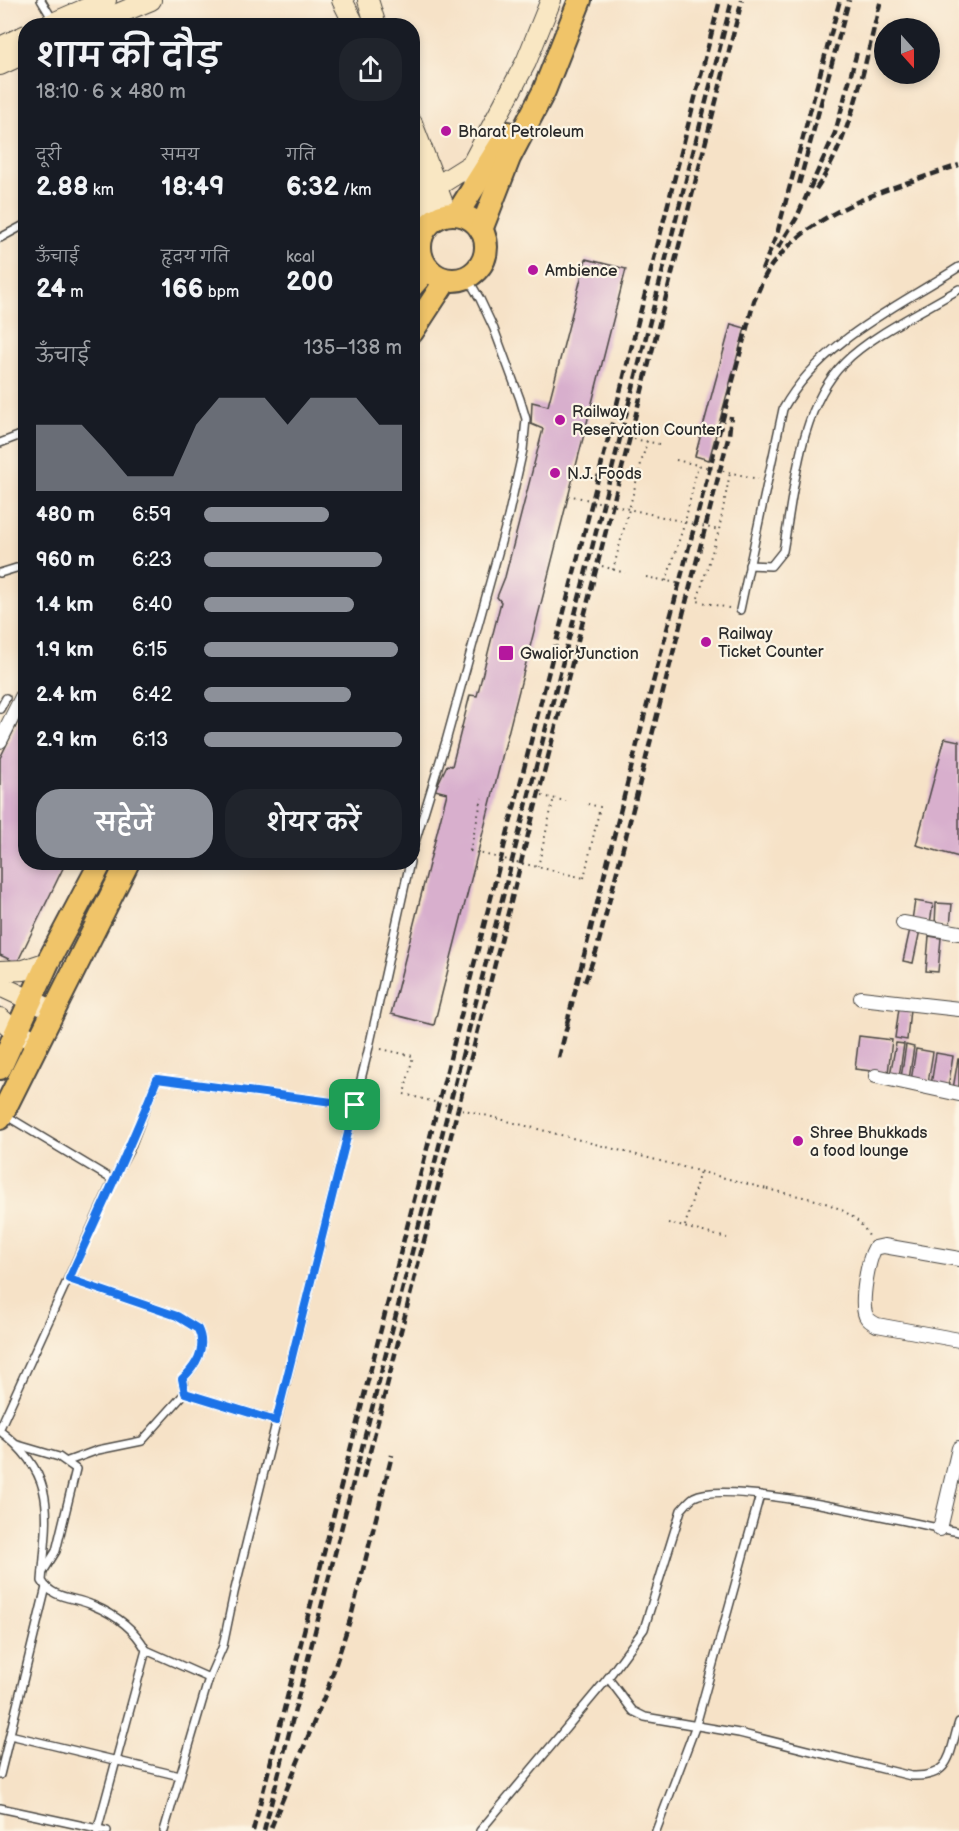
<!DOCTYPE html>
<html lang="hi">
<meta charset="utf-8">
<style>
body{margin:0;font-family:"Balsamiq Sans","Playpen Sans Deva",sans-serif;background:#20242c;color:#f1f3f6;height:100vh;display:flex;flex-direction:column;font-size:22px;white-space:nowrap}
*{box-sizing:border-box;margin:0}
p{font-size:20px;color:#9ea1a6}
.icon{flex:none;width:33px;height:33px;fill:none;stroke:currentColor;stroke-width:2;stroke-linecap:round;stroke-linejoin:round}
.map{position:relative;flex:1;overflow:hidden}
.details{position:absolute;left:18px;top:18px;width:402px;height:852px;display:flex;flex-direction:column;background:#171b24;border-radius:24px;box-shadow:0 3px 9px #0003}
.details>*{flex:none}
.needle{width:39px;rotate:159deg}
.tools{position:absolute;left:874px;top:18px;display:grid;gap:12px}
.tools a{display:grid;place-items:center;width:66px;height:66px;border-radius:50%;background:#171b24;box-shadow:0 3px 9px #0003;font-size:30px}
.pin{position:absolute;display:grid;place-items:center;width:51px;height:51px;color:#fff;margin:-26px;border-radius:12px;box-shadow:0 3px 9px #0006}
.round{display:grid;place-items:center;flex:none;width:63px;height:63px;border-radius:24px;background:#20242c}
.overview{display:flex;align-items:center;justify-content:space-between;height:102px;padding:0 18px}
h1{font-size:33px;font-weight:600;line-height:45px}
.figures{display:grid;grid-template-columns:repeat(3,1fr);gap:9px;height:102px;padding:6px 18px}
.figures div{display:grid;align-content:center}
.figures b{font-size:26px;font-weight:600}
.figures small{font-size:16px;font-weight:400}
.figures p{font-size:16px}
.chart{height:168px;padding:12px 18px}
.chart p{display:flex;justify-content:space-between}
.chart svg{width:100%;height:108px;margin-top:6px;fill:#8c9099;opacity:.7}
.button{display:flex;gap:12px;margin-top:auto;padding:12px 18px}
.button a{flex:1;height:69px;border-radius:24px;background:#8c9099;color:#fff;font-size:24px;font-weight:600;line-height:69px;text-align:center}
.button a+a{background:#20242c;color:#f1f3f6}
ul{padding:0 18px;list-style:none;font-size:20px}
li{display:grid;grid-template-columns:96px 72px 1fr;align-items:center;height:45px}
li i{height:15px;border-radius:8px;background:#8c9099}
.map>svg:first-child{display:block}
.building{fill:#d8afcd}
.lines{fill:none;stroke-linecap:round;stroke-linejoin:round}
.lane-casing{stroke:#494642;stroke-width:10}
.street-casing{stroke:#494642;stroke-width:16}
.secondary-casing{stroke:#494642;stroke-width:22}
.primary-casing{stroke:#494642;stroke-width:26}
.path{stroke:#494642;stroke-width:2;stroke-dasharray:1.5 4.5;stroke-linecap:butt}
.lane{stroke:#fff;stroke-width:7}
.street{stroke:#fff;stroke-width:14}
.secondary{stroke:#f9e7c3;stroke-width:20}
.primary{stroke:#f0c469;stroke-width:22}
.rail{stroke:#2b2b2b;stroke-width:4.5;stroke-dasharray:9 4.5;stroke-linecap:butt}
.path-bridge{stroke:#494642;stroke-width:2;stroke-dasharray:1.5 4.5;stroke-linecap:butt}
.route-casing{stroke:#fff;stroke-width:12}
.route{stroke:#1a73e8;stroke-width:8}
.poi-dot{fill:#b5179e;stroke:#fcf5e5;stroke-width:2}
.labels{text-anchor:middle;stroke-width:4.5;stroke-linejoin:round;paint-order:stroke}
.poi-label{font-size:16px;fill:#2b2b2b;stroke:#fcf5e5;text-anchor:start}
</style>
<div class="map">
<svg width="959" height="1831" viewBox="0 0 959 1831">
<rect width="100%" height="100%" fill="#fcf5e5"/>
<filter id="ink" filterUnits="userSpaceOnUse"><feTurbulence type="fractalNoise" baseFrequency=".0167" numOctaves="2"/><feDisplacementMap in="SourceGraphic" scale="12" xChannelSelector="R" yChannelSelector="G"/><feConvolveMatrix kernelMatrix="1 2 1 2 8 2 1 2 1" color-interpolation-filters="sRGB"/></filter>
<filter id="wash" filterUnits="userSpaceOnUse"><feTurbulence type="fractalNoise" baseFrequency=".008" numOctaves="4" result="noise"/><feDisplacementMap in="SourceGraphic" scale="24" xChannelSelector="R" yChannelSelector="G"/><feGaussianBlur stdDeviation="1.35" result="paint"/><feColorMatrix in="noise" values="0 0 0 0 0 0 0 0 0 0 0 0 0 0 0 0 0 1.4 0 .05"/><feComposite in="paint" operator="in"/></filter>
<g filter="url(#wash)">
<rect width="100%" height="100%" fill="#f6e2c7"/>
<g id="blocks">
<!-- building -->
<g class="building">
<path d="M586,259L626,269L434,1025L391,1014L447,793L435,790L447,765L452,766L470,695L477,696L501,602L497,597L505,577L543,429L531,424L532,402L548,406Z"/>
<path d="M731,324L745,328L709,460L695,456Z"/>
<path d="M26,706V862H66L17,963L0,955V758Z"/>
<path d="M945,738L959,741V857L916,845Z"/>
<path d="M915,901L933,904L930,923L912,920Z"/>
<path d="M936,903L952,904L950,926L935,925Z"/>
<path d="M910,929L920,930L913,963L903,961Z"/>
<path d="M929,936L941,938L938,972L926,971Z"/>
<path d="M899,1008L910,1009L907,1040L895,1038Z"/>
<path d="M859,1036L892,1040L888,1073L855,1069Z"/>
<path d="M896,1043L904,1044L899,1077L890,1075Z"/>
<path d="M906,1045L914,1047L909,1079L901,1078Z"/>
<path d="M916,1049L933,1052L928,1083L911,1081Z"/>
<path d="M936,1053L953,1056L948,1088L931,1085Z"/>
<path d="M958,1059H959V1090L953,1089Z"/>
</g>
</g>
</g>
<g filter="url(#ink)">
<use href="#blocks" fill-opacity="0" stroke="#494642" stroke-width="1.5"/>
<g class="lines">
<!-- lane casing -->
<g class="lane-casing">
<g id="lane">
<path d="M41,0L53,20"/>
<path d="M0,238L26,224"/>
<path d="M0,443L26,433"/>
<path d="M749,565L771,566L783,551C794,492 799,407 844,363C871,335 925,310 959,289"/>
<path d="M0,573L26,565"/>
<path d="M740,610L783,409C821,341 895,308 959,267"/>
<path d="M0,709L6,698"/>
<path d="M412,852L446,741L508,517L523,450L526,419L520,399L494,329L480,299L467,277"/>
<path d="M5,1115L113,1180"/>
<path d="M69,1279L177,1316L198,1329C207,1348 196,1367 182,1379L185,1393L276,1421"/>
<path d="M0,1428L113,1180L130,1149L157,1079L355,1105"/>
<path d="M0,1431C59,1476 47,1515 42,1581C52,1599 75,1597 92,1605C114,1614 135,1629 146,1650L97,1831"/>
<path d="M18,1445L59,1457L76,1469L56,1551L43,1572"/>
<path d="M68,1461L98,1450L142,1441L185,1393"/>
<path d="M146,1650L209,1678"/>
<path d="M608,1678L633,1711L645,1717L739,1733L911,1776C952,1778 949,1753 959,1722"/>
<path d="M10,1735L180,1776"/>
<path d="M0,1775L46,1587"/>
<path d="M0,1808L107,1831"/>
<path d="M164,1831L209,1678L223,1646L234,1593L369,1047L410,862"/>
<path d="M480,1831L608,1678L644,1629L681,1510C685,1506 689,1500 694,1497C729,1478 912,1524 959,1532"/>
<path d="M656,1831L696,1725L760,1495"/>
</g>
</g>
<!-- street casing -->
<g class="street-casing">
<g id="street">
<path d="M0,741L26,689"/>
<path d="M903,923L959,933"/>
<path d="M861,998L959,1009"/>
<path d="M876,1076L959,1094"/>
<path d="M959,1259L884,1246L875,1248C868,1260 860,1302 866,1316C868,1320 873,1323 877,1325L959,1340"/>
<path d="M940,1529L959,1448"/>
</g>
</g>
<!-- secondary casing -->
<g class="secondary-casing">
<g id="secondary">
<path d="M342,0L355,26"/>
<path d="M368,0L376,26"/>
<path d="M46,26L106,0"/>
<path d="M89,26L151,0"/>
<path d="M0,47L26,35"/>
<path d="M0,65L26,53"/>
<path d="M412,123L447,214"/>
<path d="M412,166L434,220"/>
<path d="M437,186L472,164"/>
<path d="M474,187L472,164L526,62L551,0"/>
<path d="M0,971L24,970L48,962"/>
<path d="M0,986L54,1011"/>
<path d="M0,1018L15,1031L38,1042"/>
</g>
</g>
<!-- primary casing -->
<g class="primary-casing">
<g id="primary">
<circle cx="453" cy="247" r="33"/>
<path d="M457,214L508,133"/>
<path d="M481,230L509,158L544,91L580,0"/>
<path d="M412,286L427,269"/>
<path d="M412,332L446,280"/>
<path d="M0,1068L48,962L101,862"/>
<path d="M0,1118L128,862"/>
</g>
</g>
<!-- path -->
<g class="path">
<path d="M634,439L659,444"/>
<path d="M676,460L758,479"/>
<path d="M602,566L625,573"/>
<path d="M613,570L647,441"/>
<path d="M646,577L677,583"/>
<path d="M666,581L685,522L698,465"/>
<path d="M729,608L697,601L719,530L730,473"/>
<path d="M542,796L566,801"/>
<path d="M470,851L482,798"/>
<path d="M538,867L554,797"/>
<path d="M584,878L600,807L588,804"/>
<path d="M381,1049L413,1056L404,1094"/>
<path d="M767,1189C803,1198 850,1201 869,1236"/>
<path d="M668,1223L727,1238"/>
<path d="M685,1226L700,1171"/>
</g>
<!-- lane -->
<use href="#lane" class="lane"/>
<!-- street -->
<use href="#street" class="street"/>
<!-- secondary -->
<use href="#secondary" class="secondary"/>
<!-- primary -->
<use href="#primary" class="primary"/>
<!-- rail -->
<g class="rail">
<path d="M799,184L849,0"/>
<path d="M816,189C854,133 864,64 881,0"/>
<path d="M778,248L796,219L835,133L857,52"/>
<path d="M762,270L777,234L840,0"/>
<path d="M585,982L597,949L729,435L731,416"/>
<path d="M567,1023L646,709L754,301C760,288 765,272 775,261C821,205 894,188 959,165"/>
<path d="M559,1058L569,1018"/>
<path d="M363,1479L742,0"/>
<path d="M271,1828L329,1685L351,1617L392,1455"/>
<path d="M253,1831L720,0"/>
<path d="M264,1831L732,0"/>
</g>
<!-- path-bridge -->
<g class="path-bridge">
<path d="M568,495L719,530"/>
<path d="M470,851L584,878"/>
<path d="M404,1094L767,1189"/>
</g>
</g>
</g>
<g class="lines" filter="url(#ink)">
<!-- route casing -->
<g class="route-casing">
<path id="route" d="M157,1079L355,1105L276,1421L185,1393L182,1379C196,1366 207,1348 198,1329L177,1316L69,1279C99,1212 131,1147 157,1079Z"/>
</g>
<!-- route -->
<use href="#route" class="route"/>
</g>
<!-- markers -->
<g class="poi-dot">
<circle cx="446" cy="131" r="6"/>
<circle cx="533" cy="270" r="6"/>
<circle cx="560" cy="420" r="6"/>
<circle cx="555" cy="473" r="6"/>
<circle cx="706" cy="642" r="6"/>
<rect x="498" y="645" width="16" height="16" rx="3"/>
<circle cx="798" cy="1141" r="6"/>
</g>
<g class="labels">
<!-- poi labels -->
<g class="poi-label">
<text x="458" y="137">Bharat Petroleum</text>
<text x="545" y="276">Ambience</text>
<text x="572" y="417">Railway<tspan x="572" dy="18">Reservation Counter</tspan></text>
<text x="567" y="479">N.J. Foods</text>
<text x="718" y="639">Railway<tspan x="718" dy="18">Ticket Counter</tspan></text>
<text x="520" y="659">Gwalior Junction</text>
<text x="810" y="1138">Shree Bhukkads<tspan x="810" dy="18">a food lounge</tspan></text>
</g>
</g>
</svg>
<div class="tools">
<a><svg class="needle" viewBox="-14 -14 28 28"><path d="M0-13l5 13h-10z" fill="#e53935"/><path d="M0 13l5-13h-10z" fill="#9ea1a6"/></svg></a>
</div>
<div class="pin" style="left:355px;top:1105px;background:#1e9e55"><svg class="icon" aria-label="arrive" viewBox="0 0 24 24"><path d="M6 21V4h12l-3 4 3 4H6"/></svg></div>
<section class="details">
<div class="overview"><div><h1>शाम की दौड़</h1><p>18:10 · 6 × 480 m</p></div><a class="round"><svg class="icon" aria-label="share" viewBox="0 0 24 24"><path d="M12 15V3M7 8l5-5 5 5M5 13v7h14v-7"/></svg></a></div>
<div class="figures">
<div><p>दूरी</p><b>2.88<small> km</small></b></div>
<div><p>समय</p><b>18:49</b></div>
<div><p>गति</p><b>6:32<small> /km</small></b></div>
</div>
<div class="figures">
<div><p>ऊँचाई</p><b>24<small> m</small></b></div>
<div><p>हृदय गति</p><b>166<small> bpm</small></b></div>
<div><p>kcal</p><b>200</b></div>
</div>
<div class="chart"><p><span>ऊँचाई</span>135–138 m</p>
<svg viewBox="0 0 160 44" preserveAspectRatio="none"><path d="M0 44V17L10 17L20 17L30 27L40 38L50 38L60 38L70 17L80 6L90 6L100 6L110 17L120 6L130 6L140 6L150 17L160 17V44z"/></svg>
</div>
<ul>
<li><b>480 m</b>6:59<i style="width:63%"></i></li>
<li><b>960 m</b>6:23<i style="width:90%"></i></li>
<li><b>1.4 km</b>6:40<i style="width:76%"></i></li>
<li><b>1.9 km</b>6:15<i style="width:98%"></i></li>
<li><b>2.4 km</b>6:42<i style="width:74%"></i></li>
<li><b>2.9 km</b>6:13<i style="width:100%"></i></li>
</ul>
<div class="button"><a>सहेजें</a><a>शेयर करें</a></div>
</section>
</div>
